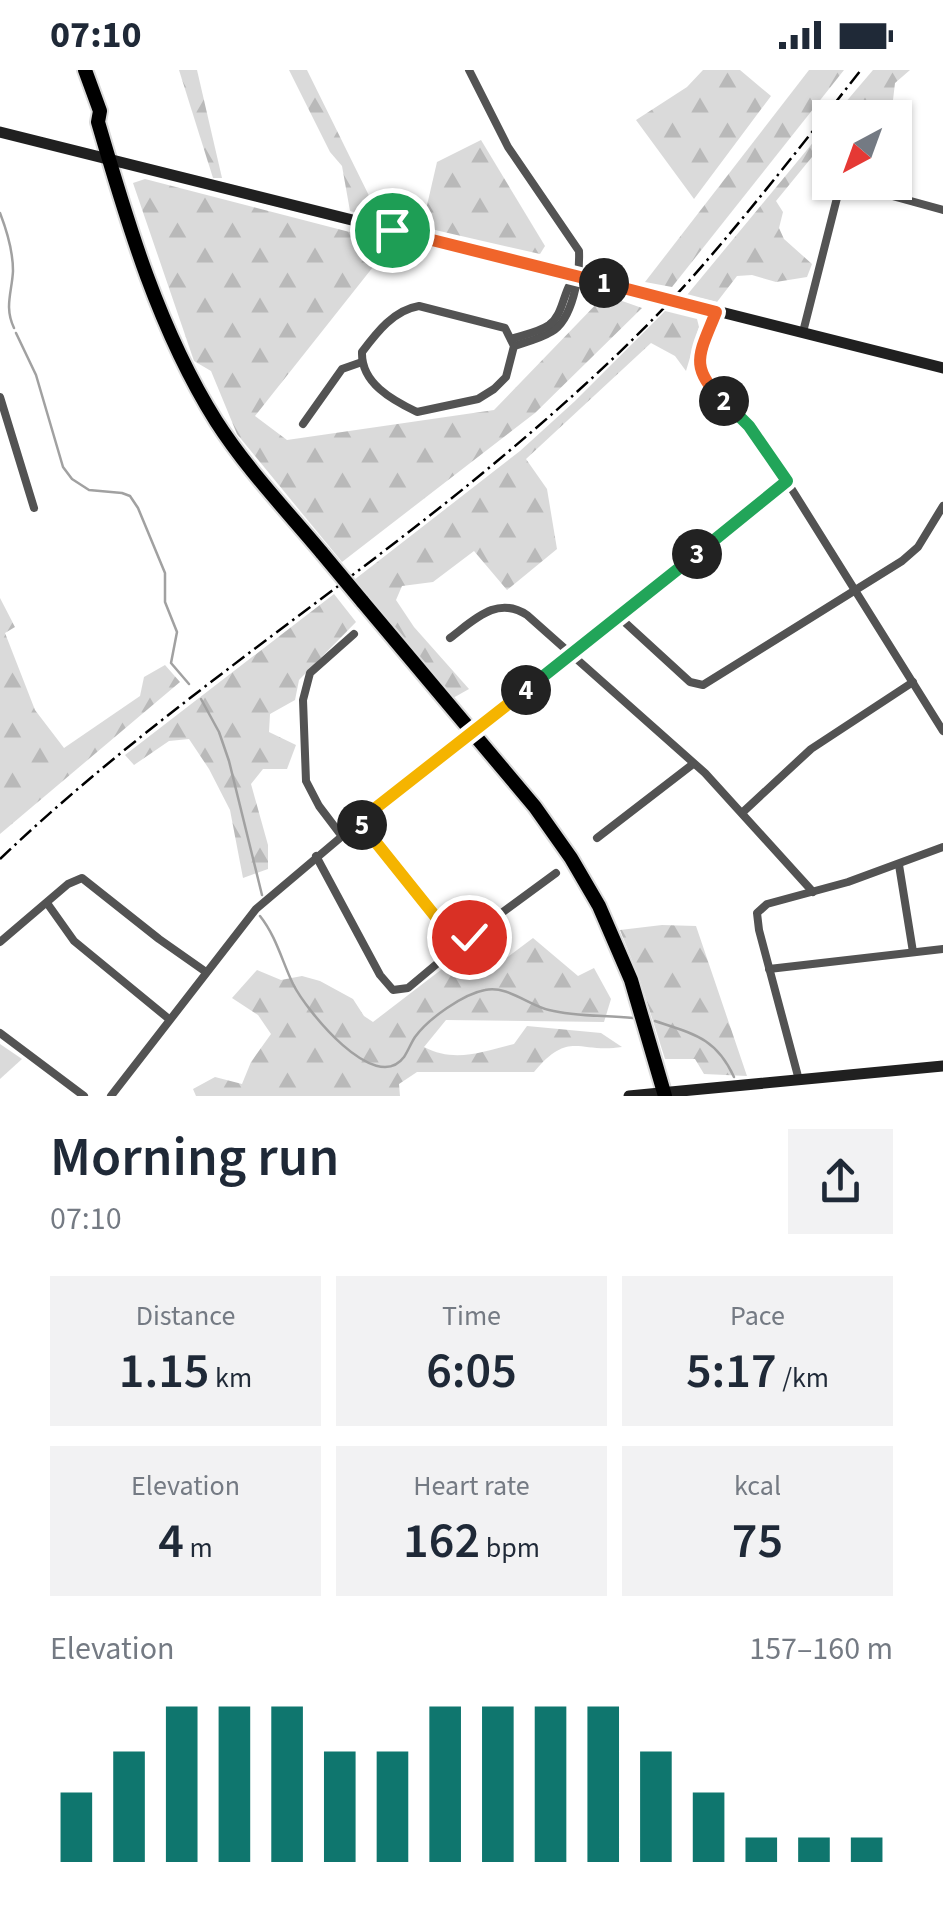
<!DOCTYPE html>
<meta charset="utf-8">
<style>
body{margin:0;font-family:"Source Sans 3",sans-serif;background:#f2f2f3;color:#1f2937;height:100vh;display:flex;flex-direction:column;font-size:38px;white-space:nowrap}
*{box-sizing:border-box;margin:0}
p{font-size:32px;color:#747a83}
.icon{flex:none;width:55px;height:55px;fill:none;stroke:currentColor;stroke-width:2;stroke-linecap:round;stroke-linejoin:round}
.map{position:relative;height:1026px;overflow:hidden}
.drawer{display:flex;flex-direction:column;background:#fff;flex:1}
.drawer>*{flex:none}
.needle{width:65px;rotate:221deg}
.fabs{position:absolute;left:812px;top:30px;display:grid;gap:20px}
.fabs a{display:grid;place-items:center;width:100px;height:100px;border-radius:0px;background:#fff;box-shadow:0 2px 8px #0004;font-size:50px}
.pin{position:absolute;display:grid;place-items:center;width:85px;height:85px;color:#fff;margin:-42px;border:5px solid #fff;border-radius:50%;box-shadow:0 2px 10px #0007}
.km{position:absolute;width:50px;height:50px;margin:-25px;border-radius:50%;background:#222;color:#fff;font-size:28px;line-height:50px;text-align:center}
.round{display:grid;place-items:center;flex:none;width:105px;height:105px;border-radius:0px;background:#f2f2f3}
.overview{display:flex;align-items:center;justify-content:space-between;height:170px;padding:0 50px}
h1{font-size:55px;font-weight:600;line-height:75px}
.figures{display:grid;grid-template-columns:repeat(3,1fr);gap:15px;height:170px;padding:10px 50px}
.figures div{display:grid;align-content:center;border-radius:0px;background:#f2f2f3;text-align:center}
.figures b{font-size:50px;font-weight:600}
.figures small{font-size:28px;font-weight:400}
.figures p{font-size:28px}
.chart{height:280px;padding:20px 50px}
.chart p{display:flex;justify-content:space-between}
.chart svg{width:100%;height:180px;margin-top:10px;stroke:#0f766e;stroke-width:6}
.status{display:flex;justify-content:space-between;align-items:center;height:70px;padding:0 50px;background:#fff;direction:ltr}
.status svg{height:28px;fill:currentColor}
.map>svg:first-child{display:block}
.forest{fill:url(#forest-firs)}
.lines{fill:none;stroke-linecap:round;stroke-linejoin:round}
.stream{stroke:#a1a1a1;stroke-width:2.5}
.highway-casing{stroke:#dbdbdb;stroke-width:18}
.street{stroke:#535353;stroke-width:8}
.secondary{stroke:#202020;stroke-width:11}
.highway{stroke:#000;stroke-width:14}
.rail{stroke:#000;stroke-width:2.5;stroke-dasharray:15 5 2.5 5;stroke-linecap:butt}
.highway-bridge-casing{stroke:#dbdbdb;stroke-width:18;stroke-linecap:butt}
.secondary-bridge{stroke:#202020;stroke-width:11}
.highway-bridge{stroke:#000;stroke-width:14}
.split-1-casing{stroke:#fff;stroke-width:20}
.split-2-casing{stroke:#fff;stroke-width:20}
.split-3-casing{stroke:#fff;stroke-width:20}
.split-4-casing{stroke:#fff;stroke-width:20}
.split-5-casing{stroke:#fff;stroke-width:20}
.split-6-casing{stroke:#fff;stroke-width:20}
.split-1{stroke:#f0652b;stroke-width:12}
.split-2{stroke:#f0652b;stroke-width:12}
.split-3{stroke:#22a559;stroke-width:12}
.split-4{stroke:#22a559;stroke-width:12}
.split-5{stroke:#f5b400;stroke-width:12}
.split-6{stroke:#f5b400;stroke-width:12}
</style>
<div class="status"><b>07:10</b><svg viewBox="0 0 49 12"><path d="M0 12V9h3v3zM5 12V6h3v6zM10 12V3h3v9zM15 12V0h3v12zM26 1h20v11H26zM47 4h2v5h-2z"/></svg></div>
<div class="map">
<svg width="943" height="1026" viewBox="0 0 943 1026">
<defs>
<pattern id="forest-firs" width="22" height="20" patternUnits="userSpaceOnUse" patternTransform="scale(2.5)"><rect width="22" height="20" fill="#dadada"/><path d="M5 1l3.5 6h-7zM16 11l3.5 6h-7z" fill="#b9b9b9"/></pattern>
</defs>
<rect width="100%" height="100%" fill="#fff"/>
<!-- forest -->
<g class="forest">
<path d="M179,0H197L222,108H213Z"/>
<path d="M289,0H307L381,150L350,141L342,96L330,82Z"/>
<path d="M703,0H740L771,26L694,129L636,50L687,17Z"/>
<path d="M809,0H844L672,217L645,212Z"/>
<path d="M873,0H910L895,13L891,47H833Z"/>
<path d="M830,52V65L776,131L783,142L779,158L784,169L812,194L807,207L776,212L752,205L737,206L717,232L687,225Z"/>
<path d="M481,70L545,176L540,184L422,157L437,92Z"/>
<path d="M145,109L392,173L255,346L287,370L494,340L605,225L642,238L535,343L342,492L237,364L211,301L194,291L133,113Z"/>
<path d="M665,241L697,249L699,257L686,301L675,286L651,273L526,389L547,419L557,479L507,520L474,481L433,512L402,516L396,530L414,557L469,619L453,628L354,510L520,381L575,331Z"/>
<path d="M334,524L356,552L299,610L295,630L270,644L269,662L296,675L287,699H263L251,714L268,775V799L243,808L230,740L209,699L189,669L169,671L134,695L125,685Z"/>
<path d="M0,528L15,557L5,563L35,640L64,678L140,626L144,607L165,595L180,612L0,764Z"/>
<path d="M662,855L696,856L747,1006L704,1004L695,989H665L640,910L620,860Z"/>
<path d="M533,868L578,906L594,898L611,929L604,952L446,950L424,977C454,993 483,982 514,974L527,956L601,963L622,977C578,984 570,959 534,1002H417L399,1014L400,1026H196L193,1019L215,1007L242,1014L251,992L271,964L258,945L232,928L257,900L281,910L302,906L320,911L353,929L364,946L373,952L459,886L480,902L497,895Z"/>
<path d="M0,974L22,989L0,1009Z"/>
</g>
<g class="lines">
<!-- stream -->
<g class="stream">
<path d="M0,143C7,161 13,182 13,201C12,222 4,237 14,258"/>
<path d="M16,263L36,305L63,397L72,409L89,420L122,423L130,426L138,438L165,503V532L177,562L171,593L189,614"/>
<path d="M201,629L219,662L229,691L262,825"/>
<path d="M260,846C276,866 282,891 293,914C306,940 375,1026 404,987C408,981 411,973 415,967C428,949 463,924 485,920C507,915 528,935 549,940C576,947 605,945 633,948"/>
<path d="M655,951C694,964 716,968 734,1007"/>
</g>
<!-- highway casing -->
<g class="highway-casing">
<g id="highway">
<path d="M85,0L100,41L98,52C128,155 159,260 216,351C246,398 286,440 322,483"/>
<path d="M362,531L535,737L571,788L599,836L631,910L665,1026"/>
</g>
</g>
<!-- street -->
<g class="street">
<path d="M469,0L508,77L579,181C580,204 573,250 551,262C540,269 526,272 514,276"/>
<path d="M419,236L505,258L514,276L506,307L494,319L478,329L417,342C392,330 361,313 362,282C377,262 394,240 419,236Z"/>
<path d="M716,241L699,286L702,308L749,357L771,386L943,661"/>
<path d="M803,262L839,120L856,116L943,140"/>
<path d="M511,269C523,265 539,262 549,255C565,243 562,220 576,206"/>
<path d="M0,327L34,438"/>
<path d="M303,354L342,299L362,292"/>
<path d="M619,547L690,612L703,615L902,491L918,477L943,436"/>
<path d="M450,568C474,550 497,525 527,545L705,703L813,822"/>
<path d="M743,742L811,679L913,612"/>
<path d="M359,751L459,876"/>
<path d="M341,765L319,736L306,711L303,630L310,603L354,564"/>
<path d="M597,768L693,694"/>
<path d="M316,786L380,905L393,920L408,918L469,867L556,803"/>
<path d="M899,795L913,882"/>
<path d="M47,833L74,871L169,949"/>
<path d="M0,872L68,814L82,808L159,869L206,902"/>
<path d="M769,899L943,879"/>
<path d="M0,963L84,1026"/>
<path d="M799,1010L759,860L757,843L767,834L848,812L943,777"/>
<path d="M111,1026L256,839L398,719L571,585L787,411"/>
</g>
<!-- secondary -->
<g class="secondary">
<path d="M0,62L636,221"/>
<path d="M693,235L943,298"/>
<path d="M629,1026L943,996"/>
</g>
<!-- highway -->
<use href="#highway" class="highway"/>
<!-- rail -->
<path class="rail" d="M0,789C154,642 333,528 496,392C563,336 630,276 689,211C749,143 805,71 861,0"/>
<!-- highway-bridge casing -->
<g class="highway-bridge-casing">
<path id="highway-bridge" d="M322,483L362,531"/>
</g>
<!-- secondary-bridge -->
<path class="secondary-bridge" d="M636,221L693,235"/>
<!-- highway-bridge -->
<use href="#highway-bridge" class="highway-bridge"/>
</g>
<g class="lines">
<!-- split-1 casing -->
<g class="split-1-casing">
<path id="split-1" d="M392,160L604,213"/>
</g>
<!-- split-2 casing -->
<g class="split-2-casing">
<path id="split-2" d="M604,213L716,242C700,283 687,297 724,331"/>
</g>
<!-- split-3 casing -->
<g class="split-3-casing">
<path id="split-3" d="M697,484L787,411L749,356L724,331"/>
</g>
<!-- split-4 casing -->
<g class="split-4-casing">
<path id="split-4" d="M526,620L697,484"/>
</g>
<!-- split-5 casing -->
<g class="split-5-casing">
<path id="split-5" d="M362,755L359,751L526,620"/>
</g>
<!-- split-6 casing -->
<g class="split-6-casing">
<path id="split-6" d="M362,755L459,876L469,867"/>
</g>
<!-- split-1 -->
<use href="#split-1" class="split-1"/>
<!-- split-2 -->
<use href="#split-2" class="split-2"/>
<!-- split-3 -->
<use href="#split-3" class="split-3"/>
<!-- split-4 -->
<use href="#split-4" class="split-4"/>
<!-- split-5 -->
<use href="#split-5" class="split-5"/>
<!-- split-6 -->
<use href="#split-6" class="split-6"/>
</g>
</svg>
<div class="fabs">
<a><svg class="needle" viewBox="-14 -14 28 28"><path d="M0-13l5 13h-10z" fill="#e53935"/><path d="M0 13l5-13h-10z" fill="#747a83"/></svg></a>
</div>
<div class="pin" style="left:392px;top:160px;background:#1e9e55"><svg class="icon" aria-label="arrive" viewBox="0 0 24 24"><path d="M6 21V4h12l-3 4 3 4H6"/></svg></div>
<div class="pin" style="left:469px;top:867px;background:#d93025"><svg class="icon" aria-label="check" viewBox="0 0 24 24"><path d="M5 12l5 5 9-10"/></svg></div>
<b class="km" style="left:604px;top:213px">1</b>
<b class="km" style="left:724px;top:331px">2</b>
<b class="km" style="left:697px;top:484px">3</b>
<b class="km" style="left:526px;top:620px">4</b>
<b class="km" style="left:362px;top:755px">5</b>
</div>
<section class="drawer">
<div class="overview"><div><h1>Morning run</h1><p>07:10</p></div><a class="round"><svg class="icon" aria-label="share" viewBox="0 0 24 24"><path d="M12 15V3M7 8l5-5 5 5M5 13v7h14v-7"/></svg></a></div>
<div class="figures">
<div><p>Distance</p><b>1.15<small> km</small></b></div>
<div><p>Time</p><b>6:05</b></div>
<div><p>Pace</p><b>5:17<small> /km</small></b></div>
</div>
<div class="figures">
<div><p>Elevation</p><b>4<small> m</small></b></div>
<div><p>Heart rate</p><b>162<small> bpm</small></b></div>
<div><p>kcal</p><b>75</b></div>
</div>
<div class="chart"><p><span>Elevation</span>157–160 m</p>
<svg viewBox="0 0 160 44" preserveAspectRatio="none"><path d="M5 44V27M15 44V17M25 44V6M35 44V6M45 44V6M55 44V17M65 44V17M75 44V6M85 44V6M95 44V6M105 44V6M115 44V17M125 44V27M135 44V38M145 44V38M155 44V38"/></svg>
</div>
</section>
